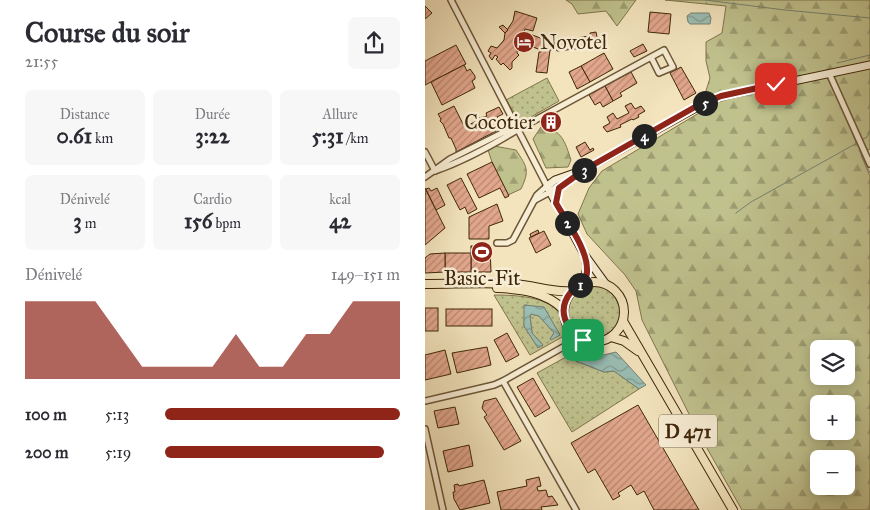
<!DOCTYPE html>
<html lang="fr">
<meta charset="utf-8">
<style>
body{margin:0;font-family:"IM FELL Great Primer",serif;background:#f7f7f7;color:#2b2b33;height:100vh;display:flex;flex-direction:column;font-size:19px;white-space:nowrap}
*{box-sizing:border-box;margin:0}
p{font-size:16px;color:#7c7c81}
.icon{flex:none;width:28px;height:28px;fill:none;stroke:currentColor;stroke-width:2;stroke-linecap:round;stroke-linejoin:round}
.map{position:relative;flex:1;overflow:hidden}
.drawer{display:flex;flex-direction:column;background:#fff;width:425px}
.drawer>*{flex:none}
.fabs{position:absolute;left:385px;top:340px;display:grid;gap:10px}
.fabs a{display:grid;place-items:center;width:45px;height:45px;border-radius:8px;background:#fff;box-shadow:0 2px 12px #0003;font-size:25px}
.pin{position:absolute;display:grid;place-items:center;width:42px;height:42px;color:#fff;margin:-21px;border-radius:10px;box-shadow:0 2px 8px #0006}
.km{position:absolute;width:25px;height:25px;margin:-12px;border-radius:50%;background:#222;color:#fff;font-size:14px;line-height:25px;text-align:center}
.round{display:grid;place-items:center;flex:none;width:52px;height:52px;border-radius:8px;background:#f7f7f7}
.summary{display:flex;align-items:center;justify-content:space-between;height:85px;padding:0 25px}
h1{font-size:28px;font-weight:700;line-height:38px}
.stats{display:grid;grid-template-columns:repeat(3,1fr);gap:8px;height:85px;padding:5px 25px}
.stats div{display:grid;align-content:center;border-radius:8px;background:#f7f7f7;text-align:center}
.stats b{font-size:21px;font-weight:700}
.stats small{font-size:14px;font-weight:400}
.stats p{font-size:14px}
.chart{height:140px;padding:10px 25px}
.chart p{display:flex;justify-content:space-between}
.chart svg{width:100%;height:90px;margin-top:5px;fill:#8f2418;opacity:.7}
ul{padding:0 25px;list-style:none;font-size:16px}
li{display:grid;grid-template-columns:80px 60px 1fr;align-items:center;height:38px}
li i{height:12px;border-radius:6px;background:#8f2418}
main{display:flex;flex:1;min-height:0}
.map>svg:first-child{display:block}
.grass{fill:url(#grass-dots);stroke:#80744c;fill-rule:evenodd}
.forest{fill:url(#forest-firs);stroke:#80744c;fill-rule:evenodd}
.water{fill:url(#water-waves);stroke:#768170}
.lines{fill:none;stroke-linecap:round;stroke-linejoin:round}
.stream{stroke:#768170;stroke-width:1}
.building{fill:url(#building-hatch);stroke:#3f2609}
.street-casing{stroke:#6c5636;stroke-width:8}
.secondary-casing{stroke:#3f2609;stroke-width:9}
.primary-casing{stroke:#3f2609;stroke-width:10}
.street{stroke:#f7edd5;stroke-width:5}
.secondary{stroke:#f7edd5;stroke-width:7}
.primary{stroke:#f3e4be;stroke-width:8}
.route-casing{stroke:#fff;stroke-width:10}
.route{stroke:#8f2418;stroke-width:6}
.labels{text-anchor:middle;stroke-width:5;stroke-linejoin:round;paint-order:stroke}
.shield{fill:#f7edd5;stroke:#766246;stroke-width:1}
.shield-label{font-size:19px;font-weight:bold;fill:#3f2609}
.poi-label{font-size:20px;fill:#3f2609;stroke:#f7edd5;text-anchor:start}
</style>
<main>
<section class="drawer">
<div class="summary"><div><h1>Course du soir</h1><p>21:55</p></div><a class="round"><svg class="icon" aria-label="share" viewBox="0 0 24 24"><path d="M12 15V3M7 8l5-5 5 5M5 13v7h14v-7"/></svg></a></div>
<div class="stats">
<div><p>Distance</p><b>0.61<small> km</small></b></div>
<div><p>Durée</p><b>3:22</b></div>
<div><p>Allure</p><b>5:31<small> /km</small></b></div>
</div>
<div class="stats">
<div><p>Dénivelé</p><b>3<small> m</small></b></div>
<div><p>Cardio</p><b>156<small> bpm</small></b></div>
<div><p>kcal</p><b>42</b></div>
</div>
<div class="chart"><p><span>Dénivelé</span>149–151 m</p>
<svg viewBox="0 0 160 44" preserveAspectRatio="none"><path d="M0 44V6L10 6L20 6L30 6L40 22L50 38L60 38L70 38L80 38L90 22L100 38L110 38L120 22L130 22L140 6L150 6L160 6V44z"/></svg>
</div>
<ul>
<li><b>100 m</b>5:13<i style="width:100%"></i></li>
<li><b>200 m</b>5:19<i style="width:93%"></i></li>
</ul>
</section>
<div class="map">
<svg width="445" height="510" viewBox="0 0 445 510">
<defs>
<pattern id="grass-dots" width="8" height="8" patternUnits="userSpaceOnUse" patternTransform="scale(1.25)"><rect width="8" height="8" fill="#c0c28e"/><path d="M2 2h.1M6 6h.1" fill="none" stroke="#9d9d72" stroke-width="1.8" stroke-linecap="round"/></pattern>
<pattern id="forest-firs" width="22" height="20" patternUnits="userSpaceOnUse" patternTransform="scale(1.25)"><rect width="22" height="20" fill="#c0c28e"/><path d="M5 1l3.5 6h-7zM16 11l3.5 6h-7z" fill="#9d9d72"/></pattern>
<pattern id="water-waves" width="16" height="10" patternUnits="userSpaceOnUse" patternTransform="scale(1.25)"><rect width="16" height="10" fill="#9bbeb5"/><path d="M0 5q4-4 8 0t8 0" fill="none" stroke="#809a91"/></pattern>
<pattern id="building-hatch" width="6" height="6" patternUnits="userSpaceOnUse" patternTransform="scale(1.25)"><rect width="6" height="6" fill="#e2a78d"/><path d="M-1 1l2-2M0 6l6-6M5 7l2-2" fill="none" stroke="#b98871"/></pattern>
</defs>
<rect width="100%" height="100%" fill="#f3e4be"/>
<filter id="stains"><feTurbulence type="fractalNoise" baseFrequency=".004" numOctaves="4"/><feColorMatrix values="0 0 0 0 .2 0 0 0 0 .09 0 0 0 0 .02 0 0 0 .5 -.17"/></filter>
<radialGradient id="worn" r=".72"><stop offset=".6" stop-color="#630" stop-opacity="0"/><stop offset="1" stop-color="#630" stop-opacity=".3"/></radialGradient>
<!-- grass -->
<g class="grass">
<path d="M122,78L134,101L99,121L94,120L81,100Z"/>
<circle cx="170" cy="311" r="27"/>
<path d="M69,295C96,295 145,297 139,336L105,355ZM100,305L119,308L135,335L125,339L129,333L114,316L106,314L105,316L107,333L118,345L113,347L99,326Z"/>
<path d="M141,357L179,372L189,371L214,389L147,432L112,373Z"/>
</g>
<!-- forest -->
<g class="forest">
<path d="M141,0H211L192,26L181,11L153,14L147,4Z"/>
<path d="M240,0H445V149L436,155L445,176V510H317L274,434L217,320L211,291L200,275L162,234L153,214L164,188L177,171L279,110L280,94L285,78L281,61V42L297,33L301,6ZM394,349H421V376H394ZM394,404H421V431H394ZM394,459H421V486H394Z"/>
<path d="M116,127C137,129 140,142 146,160L143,167L121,168L108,139Z"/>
<path d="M69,146L91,150C102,167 105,170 96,189L83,195L67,162L63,150Z"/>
</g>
<!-- water -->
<g class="water">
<path d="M266,13H284L286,18L285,24H265L263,22L262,16Z"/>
<path d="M99,305L119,307L135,335L126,340L125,339L129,333L114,316L106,314L105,316L107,333L118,345L113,348L99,326Z"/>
<path d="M149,351L165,358L191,352L221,385L214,389L189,371L179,372L141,357Z"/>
</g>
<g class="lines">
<!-- stream -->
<g class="stream">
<path d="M280,0L360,10L445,18"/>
<path d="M412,63L445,55"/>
<path d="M420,115L432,145"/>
<path d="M438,139L442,137L445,131"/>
<path d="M434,150L445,173"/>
<path d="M311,213L326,202L432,143"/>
</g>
</g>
<!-- building -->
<g class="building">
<path d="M0,6L7,13L0,19Z"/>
<path d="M90,11L112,18L108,31L100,29L99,32L121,40L120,44L128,43L127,41L165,36V33L171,32L173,42L167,44V47L132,51L131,49L125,50L122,73L111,72L114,52H116V50L97,43L93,48L92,53L94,55L87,62V68L85,70L78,63L76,65L71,59L73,57L70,55L67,60L64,56L66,53L63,51L66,46L72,48L79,40L80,33L88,21Z"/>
<path d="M225,12L246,14L244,34L223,32Z"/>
<path d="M78,25L83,30L80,33L74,27Z"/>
<path d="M218,44L222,51L209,57L205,51Z"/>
<path d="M31,45L41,64L0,85V61Z"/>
<path d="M179,53L188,69L165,82L156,66Z"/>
<path d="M39,65L42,71L45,69L50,76V79L47,81L50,88L17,105L6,82Z"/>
<path d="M156,66L165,82L152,89L144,72Z"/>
<path d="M256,67L271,93L259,100L245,73Z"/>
<path d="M206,72L212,83L195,93L197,96L188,101L180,86Z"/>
<path d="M180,86L188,101L178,107L175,102L170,105L164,95Z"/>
<path d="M206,103L210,109L216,106L220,111L213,115L214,117L208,120L207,119L195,125L196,127L182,132L178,127L185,123L182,117L188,113L192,119L204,113L200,106Z"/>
<path d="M29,106L39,126H42L53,120L54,118L62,116L61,113L74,107L78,114L72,117L75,123L68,126L71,131L31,152V149L26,138H24L18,124L15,121L16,119L13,114Z"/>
<path d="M160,142L165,150L168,148L169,150L156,157L151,147Z"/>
<path d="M67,162L84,196L80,198L75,188L54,198L42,174Z"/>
<path d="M36,178L52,209L43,214L40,207L35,210L22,185Z"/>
<path d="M0,188L20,228L0,245Z"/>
<path d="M4,188L6,191L12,188L20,205L11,210L1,189Z"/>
<path d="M72,204L78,221L64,226V239H44V217Z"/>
<path d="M113,230L114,233L106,237L105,234Z"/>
<path d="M119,231L126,245L111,253L104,238Z"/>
<rect x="46" y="246" width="19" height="1"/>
<path d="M46,247H65L66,272H46Z"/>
<rect x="20" y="253" width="26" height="19"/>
<path d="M20,253V272L0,273V258L5,254Z"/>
<rect x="0" y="308" width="13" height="23"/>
<rect x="21" y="309" width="46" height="17"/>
<path d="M82,333L94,355L81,362L69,340Z"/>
<path d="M62,347L66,365L32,373L27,353Z"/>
<path d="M20,350L26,374L0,380V355Z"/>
<path d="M108,378L125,408L110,417L92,387Z"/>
<path d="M71,398L96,441L79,450L59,417L62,415L57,408L59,401Z"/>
<path d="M213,405L274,510H229L219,491L212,495L206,485L193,493L195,496L188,500L170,469L163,473L146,443Z"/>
<path d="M30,407L34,424L13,428L9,411Z"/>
<path d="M44,445L48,466L23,472L18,451Z"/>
<path d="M114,477L116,486L112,487L113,491L121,490L123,497L127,496L133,505L116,507L117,510H76L72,492L102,486L101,480Z"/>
<path d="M59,480L65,503L35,510L29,499L28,492H30L29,485L33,484L34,486Z"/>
</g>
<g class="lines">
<!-- street casing -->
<g class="street-casing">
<g id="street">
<path d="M26,0L122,186L112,195L88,240L82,243H72"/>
<path d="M404,73L445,164"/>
<path d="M0,152L10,171"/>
<path d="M10,171C38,161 66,146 92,130L239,50L248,67L234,73L226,57"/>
<path d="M0,177L25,159L77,133L87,131"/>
<path d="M110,200L125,192"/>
<path d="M78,381L151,510"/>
<path d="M0,401L69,385L78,381L140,346L150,335"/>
<path d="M0,429L18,510"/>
</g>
</g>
<!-- secondary casing -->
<g class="secondary-casing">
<g id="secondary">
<path d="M150,173L130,180L122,186L159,254L180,283"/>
<path d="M125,192L159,170L285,100L307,94L445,65"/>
<path d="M158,283L162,268L160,256"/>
</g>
</g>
<!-- primary casing -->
<g class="primary-casing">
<g id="primary">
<circle cx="169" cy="312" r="30"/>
<path d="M0,284C30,284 60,282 89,284C109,285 127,293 146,291"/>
<path d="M72,288C96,289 122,292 139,310"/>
<path d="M198,321L308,510"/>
<path d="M186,337L199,341L213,351"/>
</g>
</g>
<!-- street -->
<use href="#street" class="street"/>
<!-- secondary -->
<use href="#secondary" class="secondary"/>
<!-- primary -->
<use href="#primary" class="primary"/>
</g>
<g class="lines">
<!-- route casing -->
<g class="route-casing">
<path id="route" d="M158,340C141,330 131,310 146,292C153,284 163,283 162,269C162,248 141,221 131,203L134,188L159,170L270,107L296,96L351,84"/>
</g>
<!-- route -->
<use href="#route" class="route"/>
</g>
<!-- icons -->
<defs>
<g id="hotel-disc" transform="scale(1.125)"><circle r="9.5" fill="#8f2418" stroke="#f7edd5"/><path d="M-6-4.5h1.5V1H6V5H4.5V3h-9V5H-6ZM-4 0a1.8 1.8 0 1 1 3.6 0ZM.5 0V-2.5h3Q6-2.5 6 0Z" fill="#fff"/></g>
<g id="building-disc" transform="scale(1.125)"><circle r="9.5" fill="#8f2418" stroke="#f7edd5"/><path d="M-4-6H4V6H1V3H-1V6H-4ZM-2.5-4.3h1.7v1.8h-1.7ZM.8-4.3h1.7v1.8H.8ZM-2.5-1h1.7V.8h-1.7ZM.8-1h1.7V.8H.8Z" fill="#fff"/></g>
<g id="stadium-disc" transform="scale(1.125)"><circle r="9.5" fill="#8f2418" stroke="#f7edd5"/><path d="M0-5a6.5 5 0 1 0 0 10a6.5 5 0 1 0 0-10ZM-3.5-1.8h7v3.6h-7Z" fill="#fff"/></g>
</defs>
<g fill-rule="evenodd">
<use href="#hotel-disc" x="99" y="42"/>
<use href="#building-disc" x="126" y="122"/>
<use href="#stadium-disc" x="57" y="252"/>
</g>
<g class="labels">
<!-- shield labels -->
<rect class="shield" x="234" y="414.5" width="58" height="33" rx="4"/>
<g class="shield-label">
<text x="263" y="438">D 471</text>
</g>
<!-- poi labels -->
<g class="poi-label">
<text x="115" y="49">Novotel</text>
<text x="110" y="129" text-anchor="end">Cocotier</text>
<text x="57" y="285" text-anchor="middle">Basic-Fit</text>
</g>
</g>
<rect width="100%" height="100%" filter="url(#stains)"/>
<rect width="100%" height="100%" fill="url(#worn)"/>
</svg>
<div class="fabs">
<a><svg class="icon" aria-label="layers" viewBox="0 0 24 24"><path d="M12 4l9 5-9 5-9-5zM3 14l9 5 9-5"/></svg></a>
<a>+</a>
<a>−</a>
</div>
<div class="pin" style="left:158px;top:340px;background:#1e9e55"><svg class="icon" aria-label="arrive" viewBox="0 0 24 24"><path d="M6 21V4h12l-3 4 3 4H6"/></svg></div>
<div class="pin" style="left:351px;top:84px;background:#d93025"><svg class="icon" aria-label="check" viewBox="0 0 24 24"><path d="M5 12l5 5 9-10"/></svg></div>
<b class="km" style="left:155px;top:285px">1</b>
<b class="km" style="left:142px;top:223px">2</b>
<b class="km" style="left:159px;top:170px">3</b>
<b class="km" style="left:219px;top:136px">4</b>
<b class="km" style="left:280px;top:103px">5</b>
</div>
</main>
